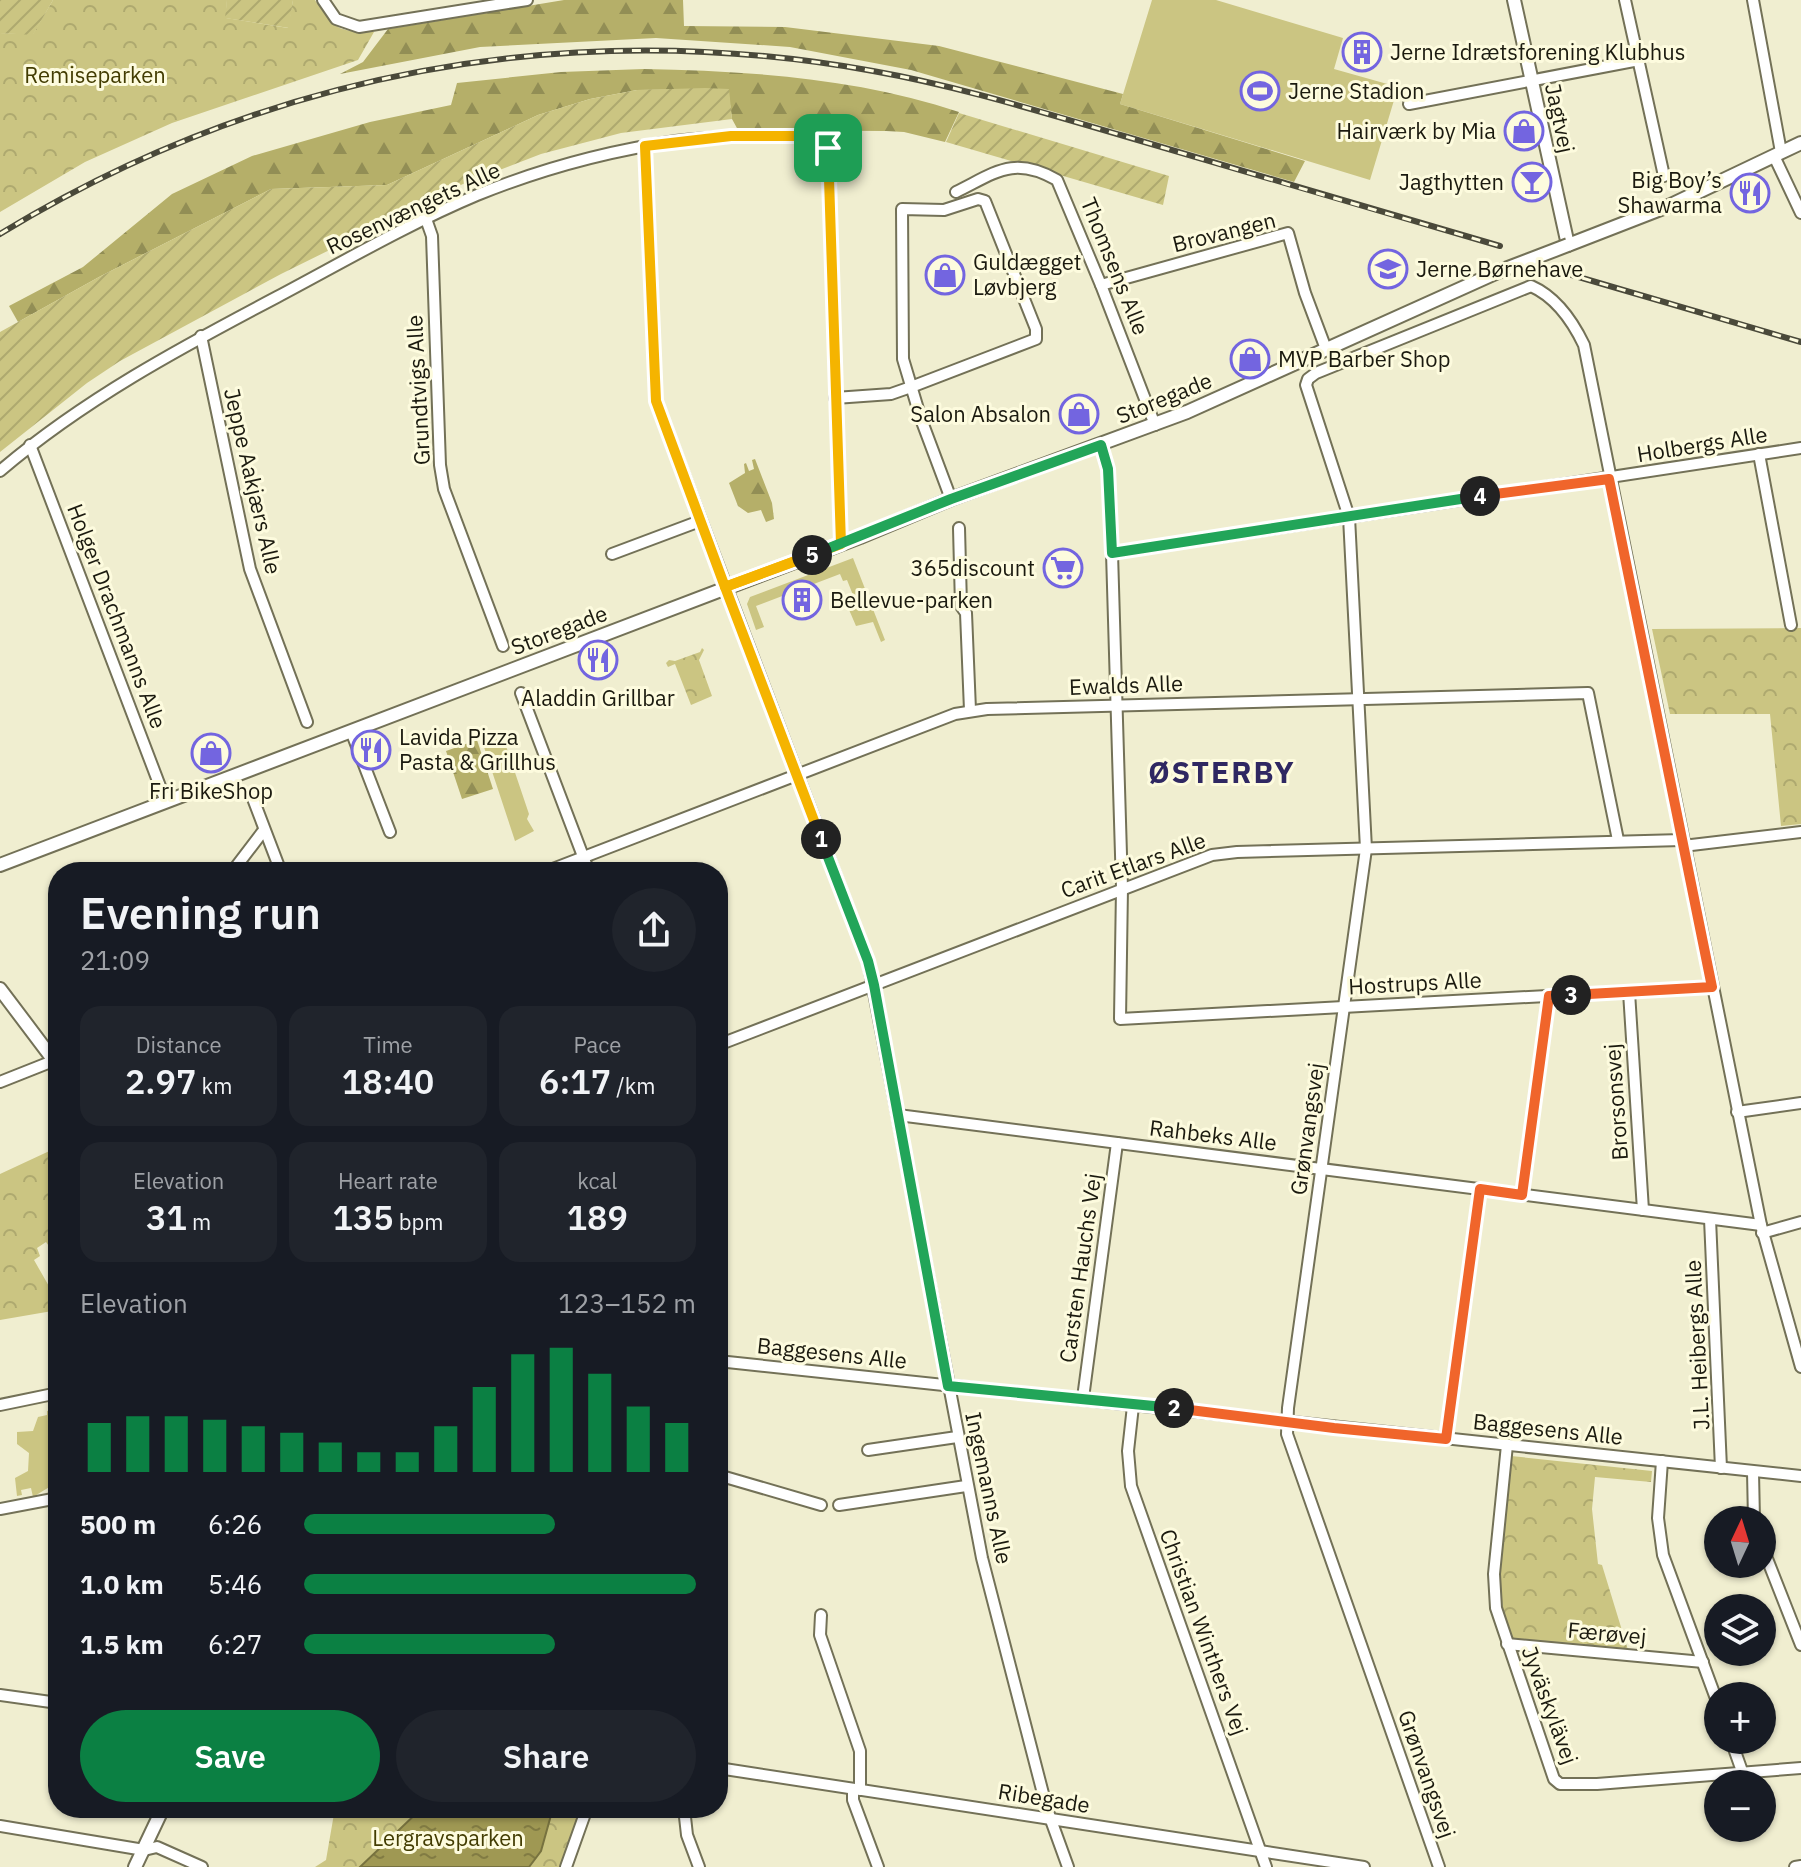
<!DOCTYPE html>
<meta charset="utf-8">
<style>
body{margin:0;font-family:"IBM Plex Sans",sans-serif;background:#20242c;color:#f1f3f6;height:100vh;display:flex;flex-direction:column;font-size:30px;white-space:nowrap}
*{box-sizing:border-box;margin:0}
p{font-size:26px;color:#9ea1a6}
.icon{flex:none;width:44px;height:44px;fill:none;stroke:currentColor;stroke-width:2;stroke-linecap:round;stroke-linejoin:round}
.map{position:relative;flex:1;overflow:hidden}
.sheet{position:absolute;left:48px;top:862px;width:680px;height:956px;display:flex;flex-direction:column;background:#171b24;border-radius:32px;box-shadow:0 2px 6px #0004}
.sheet>*{flex:none}
.needle{width:52px;rotate:4deg}
.tools{position:absolute;left:1704px;top:1506px;display:grid;gap:16px}
.tools a{display:grid;place-items:center;width:72px;height:72px;border-radius:50%;background:#171b24;box-shadow:0 2px 6px #0004;font-size:40px}
.pin{position:absolute;display:grid;place-items:center;width:68px;height:68px;color:#fff;margin:-34px;border-radius:16px;box-shadow:0 4px 12px #0006}
.km{position:absolute;width:40px;height:40px;margin:-20px;border-radius:50%;background:#222;color:#fff;font-size:22px;line-height:40px;text-align:center}
.round{display:grid;place-items:center;flex:none;width:84px;height:84px;border-radius:42px;background:#20242c}
.overview{display:flex;align-items:center;justify-content:space-between;height:136px;padding:0 32px}
h1{font-size:44px;font-weight:600;line-height:60px}
.stats{display:grid;grid-template-columns:repeat(3,1fr);gap:12px;height:136px;padding:8px 32px}
.stats div{display:grid;align-content:center;border-radius:20px;background:#20242c;text-align:center}
.stats b{font-size:34px;font-weight:600}
.stats small{font-size:22px;font-weight:400}
.stats p{font-size:22px}
.chart{height:224px;padding:16px 32px}
.chart p{display:flex;justify-content:space-between}
.chart svg{width:100%;height:144px;margin-top:8px;stroke:#0b8043;stroke-width:6}
.primary-button{display:flex;gap:16px;margin-top:auto;padding:16px 32px}
.primary-button a{flex:1;height:92px;border-radius:48px;background:#0b8043;color:#fff;font-size:32px;font-weight:600;line-height:92px;text-align:center}
.primary-button a+a{background:#20242c;color:#f1f3f6}
ul{padding:0 32px;list-style:none;font-size:26px}
li{display:grid;grid-template-columns:128px 96px 1fr;align-items:center;height:60px}
li i{height:20px;border-radius:10px;background:#0b8043}
.map>svg:first-child{display:block}
.grass{fill:#cbc582}
.forest{fill:url(#forest-firs)}
.park{fill:url(#park-crowns)}
.garden{fill:url(#garden-furrows)}
.water{fill:url(#water-ripples);stroke:#77723f;stroke-width:2}
.lines{fill:none;stroke-linecap:round;stroke-linejoin:round}
.minor-casing{stroke:#737157;stroke-width:14}
.tertiary-casing{stroke:#737157;stroke-width:16}
.minor{stroke:#fff;stroke-width:10}
.tertiary{stroke:#fff;stroke-width:12}
.rail-casing{stroke:#4a493a;stroke-width:6}
.rail{stroke:#fdfbde;stroke-width:3;stroke-dasharray:9;stroke-linecap:butt}
.tertiary-bridge-casing{stroke:#737157;stroke-width:16;stroke-linecap:butt}
.tertiary-bridge{stroke:#fff;stroke-width:12}
.split-1-casing{stroke:#fff;stroke-width:16}
.split-2-casing{stroke:#fff;stroke-width:16}
.split-3-casing{stroke:#fff;stroke-width:16}
.split-4-casing{stroke:#fff;stroke-width:16}
.split-5-casing{stroke:#fff;stroke-width:16}
.split-6-casing{stroke:#fff;stroke-width:16}
.split-1{stroke:#f5b400;stroke-width:10}
.split-2{stroke:#22a559;stroke-width:10}
.split-3{stroke:#f0652b;stroke-width:10}
.split-4{stroke:#f0652b;stroke-width:10}
.split-5{stroke:#22a559;stroke-width:10}
.split-6{stroke:#f5b400;stroke-width:10}
.labels{text-anchor:middle;stroke-width:6;stroke-linejoin:round;paint-order:stroke}
.poi-label{font-size:22px;fill:#1b1a0f;stroke:#fdfbde;text-anchor:start}
.park-label{font-size:22px;fill:#423c02;stroke:#fdfbde}
.street-label{font-size:22px;fill:#1b1a0f;stroke:#fdfbde}
.district-label{font-size:30px;font-weight:bold;letter-spacing:2px;fill:#2f2862;stroke:#fdfbde}
</style>
<div class="map">
<svg width="1801" height="1867" viewBox="0 0 1801 1867">
<defs>
<pattern id="forest-firs" width="22" height="20" patternUnits="userSpaceOnUse" patternTransform="scale(2)"><rect width="22" height="20" fill="#b5af69"/><path d="M5 1l3.5 6h-7zM16 11l3.5 6h-7z" fill="#928e55"/></pattern>
<pattern id="park-crowns" width="20" height="18" patternUnits="userSpaceOnUse" patternTransform="scale(2)"><rect width="20" height="18" fill="#cbc582"/><path d="M2 6a3 3 0 1 1 6 0M12 15a3 3 0 1 1 6 0" fill="none" stroke="#aea96f"/></pattern>
<pattern id="garden-furrows" width="10" height="10" patternUnits="userSpaceOnUse" patternTransform="scale(2)"><rect width="10" height="10" fill="#cbc582"/><path d="M-1 1l2-2M0 10L10 0M9 11l2-2" fill="none" stroke="#aea96f"/></pattern>
<pattern id="water-ripples" width="26" height="14" patternUnits="userSpaceOnUse" patternTransform="scale(2)"><rect width="26" height="14" fill="#9f9853"/><path d="M2 4q2-2 4 0t4 0M15 11q2-2 4 0t4 0" fill="none" stroke="#817b43"/></pattern>
</defs>
<rect width="100%" height="100%" fill="#f0eed0"/>
<!-- grass -->
<g class="grass">
<path d="M1152,0H1216L1343,38L1334,69L1398,87L1370,180L1120,104Z"/>
<path d="M853,558L885,640L881,642L873,622L856,626L847,605L855,600L847,580L843,581L840,574L756,606L764,627L756,630L747,604L750,597Z"/>
<path d="M503,737L529,814L527,819L534,831L515,841L483,744Z"/>
<path d="M55,1409L51,1486L33,1497L31,1488L21,1490L22,1495L17,1496L15,1478L28,1471L29,1453L17,1444V1432L33,1431L38,1417L47,1415V1411Z"/>
</g>
<!-- forest -->
<g class="forest">
<path d="M564,0H683L684,26L785,27L939,46L1123,94L1120,104L1305,161L1294,182L911,70L790,47L656,38L480,47L340,74L363,62L388,29Z"/>
<path d="M644,69C750,71 858,78 959,112L945,142L904,132L886,131L738,130L732,119L728,89L637,90L590,99L538,115L387,185L271,189L99,277L18,322L9,306L83,267L172,194L252,156L370,122L451,105L457,83L561,72Z"/>
<path d="M755,459L772,503L774,519L766,522L761,510L748,513L738,506L729,483L745,473L744,464L746,463L749,471L754,469L752,460Z"/>
<path d="M477,740L493,789L462,799L446,751Z"/>
</g>
<!-- park -->
<g class="park">
<path d="M53,0H227L226,18L288,28L293,0H315C335,30 338,32 374,32L358,60L172,123L85,162L0,212V33L33,34Z"/>
<path d="M1801,628V824L1781,826L1770,714H1670L1652,629Z"/>
<path d="M702,648L704,650L699,660L712,696L691,705L675,664L668,667L666,663L669,660L675,661L700,652Z"/>
<path d="M58,1147V1245L51,1249L46,1242L37,1248L40,1256L34,1260L54,1295L58,1294V1310L0,1320V1174Z"/>
<path d="M1511,1456L1652,1471L1651,1482L1595,1477L1592,1509L1598,1564L1602,1565L1628,1650L1510,1639C1491,1579 1504,1517 1511,1456Z"/>
<path d="M335,1808H580L560,1867H315L326,1860Z"/>
</g>
<!-- garden -->
<g class="garden">
<path d="M0,0H53L33,35L0,33Z"/>
<path d="M227,0H293L289,28L225,18Z"/>
<path d="M705,88L729,89L732,119L621,133L541,154L463,184L281,274L120,361L87,383L0,452V332L99,277L271,189L387,185L538,115L590,99L637,90Z"/>
<path d="M959,113L1169,176L1163,205L946,142Z"/>
</g>
<!-- water -->
<path class="water" d="M422,1808H553L541,1851L529,1867H360Z"/>
<g class="lines">
<!-- minor casing -->
<g class="minor-casing">
<g id="minor">
<path d="M323,0L336,19L359,27L527,0"/>
<path d="M1625,0L1664,176"/>
<path d="M1753,0L1781,152"/>
<path d="M1409,104L1639,60"/>
<path d="M645,146L656,401L868,961L982,1558L1047,1809L1068,1867"/>
<path d="M1774,156L1801,213"/>
<path d="M956,192C995,173 1013,155 1057,180L1101,285L1155,425"/>
<path d="M426,219L432,236L440,465L444,489L503,646"/>
<path d="M1101,285L1288,233L1305,293L1326,349"/>
<path d="M201,336L250,569L307,722"/>
<path d="M835,398L891,394L911,387L1036,339V329L985,201L978,199L944,210L902,209L903,359L921,419L951,499"/>
<path d="M30,445L166,802"/>
<path d="M1101,445L1108,469L1112,553L1122,888L1120,1019L1712,987"/>
<path d="M1759,454L1791,625"/>
<path d="M0,471C83,400 180,348 277,297C343,262 408,224 477,195C541,169 608,151 676,141C722,135 769,136 815,136L822,139L828,148L841,544"/>
<path d="M959,528L961,606L966,613L970,710"/>
<path d="M1112,553L1801,448"/>
<path d="M612,554L700,521"/>
<path d="M521,693L589,872"/>
<path d="M351,731L390,832"/>
<path d="M252,796L281,872"/>
<path d="M1683,846L1801,832"/>
<path d="M232,872L264,830"/>
<path d="M545,872L955,714L987,709L1588,693L1618,840"/>
<path d="M1629,992L1643,1210"/>
<path d="M718,1045L1212,855L1237,852L1682,840"/>
<path d="M0,1082L58,1059"/>
<path d="M1737,1112L1801,1103"/>
<path d="M898,1115L1761,1225"/>
<path d="M1522,1195L1549,996"/>
<path d="M1710,1219L1721,1468"/>
<path d="M1762,1233L1801,1222"/>
<path d="M718,1361L1801,1476"/>
<path d="M1083,1398L1117,1143"/>
<path d="M0,1405L58,1393"/>
<path d="M1133,1406L1128,1451L1131,1486L1266,1867"/>
<path d="M1446,1439L1480,1189"/>
<path d="M1507,1445L1494,1574L1496,1608L1554,1779L1560,1784H1597L1801,1768"/>
<path d="M868,1450L957,1437"/>
<path d="M1662,1461L1658,1518L1663,1555L1718,1704"/>
<path d="M1753,1472L1754,1520"/>
<path d="M718,1475L821,1505"/>
<path d="M839,1505L966,1486"/>
<path d="M0,1509L58,1498"/>
<path d="M1762,1546L1801,1645"/>
<path d="M821,1615L820,1635L860,1751V1790"/>
<path d="M1507,1644L1703,1662"/>
<path d="M0,1695L58,1703"/>
<path d="M1731,1740L1743,1774"/>
<path d="M718,1768L1364,1867"/>
<path d="M853,1789V1800L878,1867"/>
<path d="M684,1808L687,1835L699,1867"/>
<path d="M0,1826L144,1850L157,1847L202,1867"/>
<path d="M566,1867L587,1808"/>
<path d="M1439,1867L1287,1434L1288,1408L1366,849L1349,517L1306,385L1308,379L1316,373L1531,286C1556,297 1572,320 1584,345L1761,1225L1801,1367"/>
<path d="M1795,1867L1801,1866"/>
</g>
</g>
<!-- tertiary casing -->
<g class="tertiary-casing">
<g id="tertiary">
<path d="M1514,0L1568,245L1671,205L1801,143"/>
<path d="M0,865L860,537L951,499L1187,412L1500,271"/>
<path d="M0,989L58,1066"/>
<path d="M135,1867L163,1808"/>
</g>
</g>
<!-- minor -->
<use href="#minor" class="minor"/>
<!-- tertiary -->
<use href="#tertiary" class="tertiary"/>
<!-- rail casing -->
<g class="rail-casing">
<g id="rail">
<path d="M0,234C266,72 567,16 873,71C958,86 1041,112 1124,136C1249,173 1374,210 1500,246"/>
<path d="M1565,273L1801,342"/>
</g>
</g>
<!-- rail -->
<use href="#rail" class="rail"/>
<!-- tertiary-bridge casing -->
<g class="tertiary-bridge-casing">
<path id="tertiary-bridge" d="M1500,271L1568,245"/>
</g>
<!-- tertiary-bridge -->
<use href="#tertiary-bridge" class="tertiary-bridge"/>
</g>
<g class="lines">
<!-- split-1 casing -->
<g class="split-1-casing">
<path id="split-1" d="M821,839L725,587L841,544L828,148"/>
</g>
<!-- split-2 casing -->
<g class="split-2-casing">
<path id="split-2" d="M821,839L868,961L874,985L948,1386L1174,1408"/>
</g>
<!-- split-3 casing -->
<g class="split-3-casing">
<path id="split-3" d="M1174,1408L1334,1428L1446,1439L1480,1189L1522,1195L1549,996L1571,995"/>
</g>
<!-- split-4 casing -->
<g class="split-4-casing">
<path id="split-4" d="M1480,496L1609,479L1712,987L1571,995"/>
</g>
<!-- split-5 casing -->
<g class="split-5-casing">
<path id="split-5" d="M812,555L951,499L1101,445L1108,469L1112,553L1480,496"/>
</g>
<!-- split-6 casing -->
<g class="split-6-casing">
<path id="split-6" d="M812,555L725,587L656,401L645,146L731,136H815L822,139L828,148"/>
</g>
<!-- split-1 -->
<use href="#split-1" class="split-1"/>
<!-- split-2 -->
<use href="#split-2" class="split-2"/>
<!-- split-3 -->
<use href="#split-3" class="split-3"/>
<!-- split-4 -->
<use href="#split-4" class="split-4"/>
<!-- split-5 -->
<use href="#split-5" class="split-5"/>
<!-- split-6 -->
<use href="#split-6" class="split-6"/>
</g>
<!-- icons -->
<defs>
<g id="building-ring" transform="scale(2)"><circle r="9.5" fill="#fdfbde" stroke="#7365e0" stroke-width="1.5"/><path d="M-4-6H4V6H1V3H-1V6H-4ZM-2.5-4.3h1.7v1.8h-1.7ZM.8-4.3h1.7v1.8H.8ZM-2.5-1h1.7V.8h-1.7ZM.8-1h1.7V.8H.8Z" fill="#7365e0"/></g>
<g id="stadium-ring" transform="scale(2)"><circle r="9.5" fill="#fdfbde" stroke="#7365e0" stroke-width="1.5"/><path d="M0-5a6.5 5 0 1 0 0 10a6.5 5 0 1 0 0-10ZM-3.5-1.8h7v3.6h-7Z" fill="#7365e0"/></g>
<g id="shop-ring" transform="scale(2)"><circle r="9.5" fill="#fdfbde" stroke="#7365e0" stroke-width="1.5"/><path d="M-5-2.5h2.3a2.7 3.5 0 0 1 5.4 0H5L5.5 6h-11ZM-1.5-2.5h3a1.5 2.3 0 0 0-3 0Z" fill="#7365e0"/></g>
<g id="bar-ring" transform="scale(2)"><circle r="9.5" fill="#fdfbde" stroke="#7365e0" stroke-width="1.5"/><path d="M-6-5H6L.8 .8V4.5H3.5V6h-7V4.5H-.8V.8Z" fill="#7365e0"/></g>
<g id="restaurant-ring" transform="scale(2)"><circle r="9.5" fill="#fdfbde" stroke="#7365e0" stroke-width="1.5"/><path d="M-5-6h1v4h1v-4h1v4h1v-4h1v5L-1.5 .5V6h-2V.5L-5-1ZM5-6V6H3V1.5H1.5Q1.5-4 5-6Z" fill="#7365e0"/></g>
<g id="school-ring" transform="scale(2)"><circle r="9.5" fill="#fdfbde" stroke="#7365e0" stroke-width="1.5"/><path d="M0-5L7-2L0 1L-7-2ZM-4 1L0 2.5L4 1V4Q0 6-4 4Z" fill="#7365e0"/></g>
<g id="supermarket-ring" transform="scale(2)"><circle r="9.5" fill="#fdfbde" stroke="#7365e0" stroke-width="1.5"/><path d="M-6-5.5h2.5l.6 2H6L4.5 2H-2.5L-4.4-4H-6ZM-1.5 3.2a1.3 1.3 0 1 0 .1 0ZM3 3.2a1.3 1.3 0 1 0 .1 0Z" fill="#7365e0"/></g>
</defs>
<g fill-rule="evenodd">
<use href="#building-ring" x="1362" y="52"/>
<use href="#stadium-ring" x="1260" y="91"/>
<use href="#shop-ring" x="1524" y="131"/>
<use href="#bar-ring" x="1532" y="182"/>
<use href="#restaurant-ring" x="1750" y="193"/>
<use href="#school-ring" x="1388" y="269"/>
<use href="#shop-ring" x="945" y="275"/>
<use href="#shop-ring" x="1250" y="359"/>
<use href="#shop-ring" x="1079" y="414"/>
<use href="#supermarket-ring" x="1063" y="568"/>
<use href="#building-ring" x="802" y="600"/>
<use href="#restaurant-ring" x="598" y="660"/>
<use href="#restaurant-ring" x="371" y="750"/>
<use href="#shop-ring" x="211" y="753"/>
</g>
<g class="labels">
<!-- poi labels -->
<g class="poi-label">
<text x="1390" y="60">Jerne Idrætsforening Klubhus</text>
<text x="1288" y="99">Jerne Stadion</text>
<text x="1496" y="139" text-anchor="end">Hairværk by Mia</text>
<text x="1722" y="188" text-anchor="end">Big Boy’s<tspan x="1722" dy="25">Shawarma</tspan></text>
<text x="1504" y="190" text-anchor="end">Jagthytten</text>
<text x="973" y="270">Guldægget<tspan x="973" dy="25">Løvbjerg</tspan></text>
<text x="1416" y="277">Jerne Børnehave</text>
<text x="1278" y="367">MVP Barber Shop</text>
<text x="1051" y="422" text-anchor="end">Salon Absalon</text>
<text x="1035" y="576" text-anchor="end">365discount</text>
<text x="830" y="608">Bellevue-parken</text>
<text x="598" y="706" text-anchor="middle">Aladdin Grillbar</text>
<text x="399" y="745">Lavida Pizza<tspan x="399" dy="25">Pasta &amp; Grillhus</tspan></text>
<text x="211" y="799" text-anchor="middle">Fri BikeShop</text>
</g>
<!-- park labels -->
<g class="park-label">
<text x="95" y="83">Remiseparken</text>
<text x="448" y="1846">Lergravsparken</text>
</g>
<!-- street labels -->
<g class="street-label">
<text transform="translate(1560 118) rotate(78)" y="8">Jagtvej</text>
<text transform="translate(413 208) rotate(-25)" y="8">Rosenvængets Alle</text>
<text transform="translate(1224 232) rotate(-14)" y="8">Brovangen</text>
<text transform="translate(1115 266) rotate(68)" y="8">Thomsens Alle</text>
<text transform="translate(418 390) rotate(-93)" y="8">Grundtvigs Alle</text>
<text transform="translate(1164 398) rotate(-22)" y="8">Storegade</text>
<text transform="translate(1702 444) rotate(-9)" y="8">Holbergs Alle</text>
<text transform="translate(253 481) rotate(77)" y="8">Jeppe Aakjærs Alle</text>
<text transform="translate(117 616) rotate(69)" y="8">Holger Drachmanns Alle</text>
<text transform="translate(559 630) rotate(-21)" y="8">Storegade</text>
<text transform="translate(1126 685) rotate(-2)" y="8">Ewalds Alle</text>
<text transform="translate(1133 865) rotate(-20)" y="8">Carit Etlars Alle</text>
<text transform="translate(1415 983) rotate(-3)" y="8">Hostrups Alle</text>
<text transform="translate(1616 1102) rotate(-94)" y="8">Brorsonsvej</text>
<text transform="translate(1307 1129) rotate(-82)" y="8">Grønvangsvej</text>
<text transform="translate(1213 1135) rotate(7)" y="8">Rahbeks Alle</text>
<text transform="translate(1080 1268) rotate(-82)" y="8">Carsten Hauchs Vej</text>
<text transform="translate(1697 1345) rotate(-93)" y="8">J.L. Heibergs Alle</text>
<text transform="translate(832 1353) rotate(6)" y="8">Baggesens Alle</text>
<text transform="translate(1548 1429) rotate(6)" y="8">Baggesens Alle</text>
<text transform="translate(989 1488) rotate(78)" y="8">Ingemanns Alle</text>
<text transform="translate(1204 1632) rotate(70)" y="8">Christian Winthers Vej</text>
<text transform="translate(1607 1633) rotate(5)" y="8">Færøvej</text>
<text transform="translate(1550 1705) rotate(70)" y="8">Jyväskylävej</text>
<text transform="translate(1427 1774) rotate(71)" y="8">Grønvangsvej</text>
<text transform="translate(1044 1798) rotate(9)" y="8">Ribegade</text>
</g>
<!-- district labels -->
<g class="district-label">
<text x="1222" y="783">ØSTERBY</text>
</g>
</g>
</svg>
<div class="tools">
<a><svg class="needle" viewBox="-14 -14 28 28"><path d="M0-13l5 13h-10z" fill="#e53935"/><path d="M0 13l5-13h-10z" fill="#9ea1a6"/></svg></a>
<a><svg class="icon" aria-label="layers" viewBox="0 0 24 24"><path d="M12 4l9 5-9 5-9-5zM3 14l9 5 9-5"/></svg></a>
<a>+</a>
<a>−</a>
</div>
<div class="pin" style="left:828px;top:148px;background:#1e9e55"><svg class="icon" aria-label="arrive" viewBox="0 0 24 24"><path d="M6 21V4h12l-3 4 3 4H6"/></svg></div>
<b class="km" style="left:821px;top:839px">1</b>
<b class="km" style="left:1174px;top:1408px">2</b>
<b class="km" style="left:1571px;top:995px">3</b>
<b class="km" style="left:1480px;top:496px">4</b>
<b class="km" style="left:812px;top:555px">5</b>
<section class="sheet">
<div class="overview"><div><h1>Evening run</h1><p>21:09</p></div><a class="round"><svg class="icon" aria-label="share" viewBox="0 0 24 24"><path d="M12 15V3M7 8l5-5 5 5M5 13v7h14v-7"/></svg></a></div>
<div class="stats">
<div><p>Distance</p><b>2.97<small> km</small></b></div>
<div><p>Time</p><b>18:40</b></div>
<div><p>Pace</p><b>6:17<small> /km</small></b></div>
</div>
<div class="stats">
<div><p>Elevation</p><b>31<small> m</small></b></div>
<div><p>Heart rate</p><b>135<small> bpm</small></b></div>
<div><p>kcal</p><b>189</b></div>
</div>
<div class="chart"><p><span>Elevation</span>123–152 m</p>
<svg viewBox="0 0 160 44" preserveAspectRatio="none"><path d="M5 44V29M15 44V27M25 44V27M35 44V28M45 44V30M55 44V32M65 44V35M75 44V38M85 44V38M95 44V30M105 44V18M115 44V8M125 44V6M135 44V14M145 44V24M155 44V29"/></svg>
</div>
<ul>
<li><b>500 m</b>6:26<i style="width:64%"></i></li>
<li><b>1.0 km</b>5:46<i style="width:100%"></i></li>
<li><b>1.5 km</b>6:27<i style="width:64%"></i></li>
</ul>
<div class="primary-button"><a>Save</a><a>Share</a></div>
</section>
</div>
